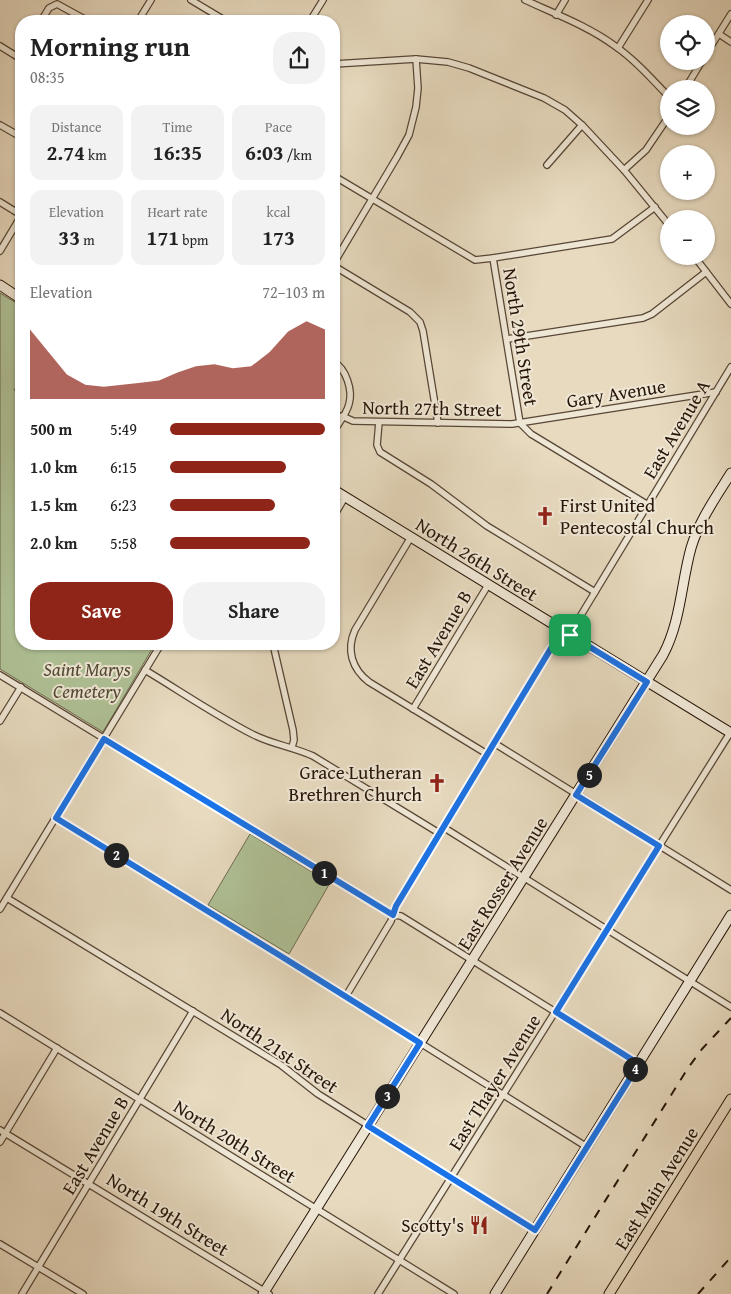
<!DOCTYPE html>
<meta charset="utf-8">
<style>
body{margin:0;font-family:"Gentium Book Plus",serif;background:#f2f2f2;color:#222;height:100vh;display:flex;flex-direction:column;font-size:19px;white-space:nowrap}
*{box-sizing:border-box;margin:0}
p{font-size:16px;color:#767676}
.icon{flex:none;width:28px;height:28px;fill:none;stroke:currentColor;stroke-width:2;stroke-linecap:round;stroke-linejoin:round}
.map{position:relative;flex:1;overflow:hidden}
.details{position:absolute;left:15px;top:15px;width:325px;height:635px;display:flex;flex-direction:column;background:#fff;border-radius:20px;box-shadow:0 1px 4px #0004}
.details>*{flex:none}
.buttons{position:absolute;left:660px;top:15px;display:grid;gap:10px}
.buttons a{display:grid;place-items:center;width:55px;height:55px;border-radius:50%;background:#fff;box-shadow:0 1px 4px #0004;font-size:25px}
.pin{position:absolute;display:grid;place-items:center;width:42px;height:42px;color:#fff;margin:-21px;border-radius:10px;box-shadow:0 2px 8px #0006}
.km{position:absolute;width:25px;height:25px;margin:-12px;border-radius:50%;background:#222;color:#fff;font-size:14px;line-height:25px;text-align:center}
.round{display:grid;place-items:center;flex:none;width:52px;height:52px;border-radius:20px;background:#f2f2f2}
.summary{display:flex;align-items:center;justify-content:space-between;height:85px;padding:0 15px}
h1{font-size:28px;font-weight:700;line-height:38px}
.figures{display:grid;grid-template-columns:repeat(3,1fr);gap:8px;height:85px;padding:5px 15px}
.figures div{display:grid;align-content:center;border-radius:12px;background:#f2f2f2;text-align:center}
.figures b{font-size:21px;font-weight:700}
.figures small{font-size:14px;font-weight:400}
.figures p{font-size:14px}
.chart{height:140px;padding:10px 15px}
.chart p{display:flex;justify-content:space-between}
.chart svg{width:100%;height:90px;margin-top:5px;fill:#8f2418;opacity:.7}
.cta{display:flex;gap:10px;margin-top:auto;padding:10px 15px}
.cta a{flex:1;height:58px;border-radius:20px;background:#8f2418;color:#fff;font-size:20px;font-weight:700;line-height:58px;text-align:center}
.cta a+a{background:#f2f2f2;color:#222}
ul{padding:0 15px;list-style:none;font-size:16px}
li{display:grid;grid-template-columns:80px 60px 1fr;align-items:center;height:38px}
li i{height:12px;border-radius:6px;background:#8f2418}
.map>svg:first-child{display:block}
.green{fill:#afc196;stroke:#6b6b4f}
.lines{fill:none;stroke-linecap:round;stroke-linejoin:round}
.street-casing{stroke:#574636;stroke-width:8}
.secondary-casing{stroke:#271508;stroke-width:11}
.primary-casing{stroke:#271508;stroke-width:11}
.street{stroke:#efe7d5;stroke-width:5.5}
.secondary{stroke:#efe7d5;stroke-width:9}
.primary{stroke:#e7dabf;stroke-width:9}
.rail{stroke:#271508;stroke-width:2;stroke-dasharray:9 9;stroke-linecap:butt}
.route-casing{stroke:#fff;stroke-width:10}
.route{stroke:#1a73e8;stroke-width:6}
.labels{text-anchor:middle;stroke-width:4;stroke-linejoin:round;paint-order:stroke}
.street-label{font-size:19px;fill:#271508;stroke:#efe7d5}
.poi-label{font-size:19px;fill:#271508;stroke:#efe7d5;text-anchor:end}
.park-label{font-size:19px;font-style:italic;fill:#504933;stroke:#efe7d5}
</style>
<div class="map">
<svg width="731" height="1294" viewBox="0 0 731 1294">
<rect width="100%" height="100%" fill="#e7dabf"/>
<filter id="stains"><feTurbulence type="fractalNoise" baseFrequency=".004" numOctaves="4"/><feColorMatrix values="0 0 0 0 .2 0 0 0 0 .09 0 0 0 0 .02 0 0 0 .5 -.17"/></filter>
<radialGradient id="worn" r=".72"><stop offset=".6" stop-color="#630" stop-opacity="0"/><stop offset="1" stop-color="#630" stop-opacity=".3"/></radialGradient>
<!-- green -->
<g class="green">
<path d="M0,293L21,306V378L14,390L21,395V644H155L103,732L0,669Z"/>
<path d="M250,834L330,883L289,954L208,905Z"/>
</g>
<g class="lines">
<!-- street casing -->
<g class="street-casing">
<g id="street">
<path d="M191,0L226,21"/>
<path d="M525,0C555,14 588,26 615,46C635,60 652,79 669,97"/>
<path d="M556,15L565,0"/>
<path d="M41,21L49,8L57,4L88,21"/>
<path d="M138,21L151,0"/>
<path d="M310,21L323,0"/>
<path d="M719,34L731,42"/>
<path d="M0,46L21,59"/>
<path d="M618,48L648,0"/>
<path d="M706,54L731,14"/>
<path d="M334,64L416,59L448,62L469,68L544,98L565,110L582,125L624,170L669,225"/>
<path d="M685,89L702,61"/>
<path d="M0,125L21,137"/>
<path d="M547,165L582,125"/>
<path d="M624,170L646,150L669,116"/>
<path d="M334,176L475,260L493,258L612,239L655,207"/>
<path d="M0,202L21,215"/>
<path d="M0,251L21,216"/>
<path d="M694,256L731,304"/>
<path d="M493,258L520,423"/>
<path d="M334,263L397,157L409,135L416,107L418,88L416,59"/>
<path d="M334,266L410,312L420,322L423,331L438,423"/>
<path d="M507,339L643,318L652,314L706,272"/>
<path d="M334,362C346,369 353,390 349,404C347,413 339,423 334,431"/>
<path d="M342,416L353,421L512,424L716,392"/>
<path d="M379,422L377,445L380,452L431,484L487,526L595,592"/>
<path d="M520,423L531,434L648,505"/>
<path d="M334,516L345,497"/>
<path d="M411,537L355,630C346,650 352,669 369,682L487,754"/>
<path d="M569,635L731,367"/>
<path d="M273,644L293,730L294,740L292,747"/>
<path d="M145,670C180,691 215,715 252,734C271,744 293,747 313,756L439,833"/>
<path d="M0,675L393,915L401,916L639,1064"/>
<path d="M413,709L488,585"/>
<path d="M0,721L21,687"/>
<path d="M494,743L731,890"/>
<path d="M56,818L284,958L587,1147"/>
<path d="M443,827L731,1007"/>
<path d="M7,898L281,1065L318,1094L535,1230"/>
<path d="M0,909L161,644"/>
<path d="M346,996L391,921L396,906L562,630"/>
<path d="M0,1013L454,1294"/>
<path d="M0,1130L269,1294"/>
<path d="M0,1142L57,1048"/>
<path d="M0,1244L83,1294"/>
<path d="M22,1294L193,1011"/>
<path d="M378,1294L730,733"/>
</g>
</g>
<!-- secondary casing -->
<g class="secondary-casing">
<g id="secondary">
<path d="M0,285L21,299"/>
<path d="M334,490L731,733"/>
<path d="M263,1294L663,655C681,621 681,584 691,548C699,521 716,497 731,473"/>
<path d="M495,1294L731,915"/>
</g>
</g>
<!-- primary casing -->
<g class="primary-casing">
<path id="primary" d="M609,1294L731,1099"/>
</g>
<!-- street -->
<use href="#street" class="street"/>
<!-- secondary -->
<use href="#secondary" class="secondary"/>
<!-- primary -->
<use href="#primary" class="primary"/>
<!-- rail -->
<g class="rail">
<path d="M547,1294L688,1068L702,1049L731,1018"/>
<path d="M698,1294L731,1257"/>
</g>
</g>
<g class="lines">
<!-- route casing -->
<g class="route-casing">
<path id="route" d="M562,630L647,682L576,795L659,846L556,1012L639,1064L535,1230L368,1126L420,1043L284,958L56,818L104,739L393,915L396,906Z"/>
</g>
<!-- route -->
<use href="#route" class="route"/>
</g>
<!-- icons -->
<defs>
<g id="church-bare" transform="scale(1.5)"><path d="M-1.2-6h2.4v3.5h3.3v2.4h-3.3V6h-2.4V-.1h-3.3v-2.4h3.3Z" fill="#8f2418" stroke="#efe7d5" stroke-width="2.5" paint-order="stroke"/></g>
<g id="restaurant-bare" transform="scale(1.5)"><path d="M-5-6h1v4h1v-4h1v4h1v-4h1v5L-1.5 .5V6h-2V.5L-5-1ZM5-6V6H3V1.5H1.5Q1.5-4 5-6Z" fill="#8f2418" stroke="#efe7d5" stroke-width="2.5" paint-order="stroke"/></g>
</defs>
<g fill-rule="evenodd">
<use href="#church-bare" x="545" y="516"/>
<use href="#church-bare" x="437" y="783"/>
<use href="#restaurant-bare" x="479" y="1225"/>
</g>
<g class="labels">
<!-- street labels -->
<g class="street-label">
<text transform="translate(521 337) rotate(81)" y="7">North 29th Street</text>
<text transform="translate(616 393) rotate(-9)" y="7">Gary Avenue</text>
<text transform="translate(432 408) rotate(1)" y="7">North 27th Street</text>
<text transform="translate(676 429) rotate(-59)" y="7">East Avenue A</text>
<text transform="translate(477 559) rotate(32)" y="7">North 26th Street</text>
<text transform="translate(438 639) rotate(-59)" y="7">East Avenue B</text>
<text transform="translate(502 883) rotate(-58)" y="7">East Rosser Avenue</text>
<text transform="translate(280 1050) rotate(34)" y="7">North 21st Street</text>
<text transform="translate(494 1082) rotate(-58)" y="7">East Thayer Avenue</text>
<text transform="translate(235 1141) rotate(32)" y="7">North 20th Street</text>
<text transform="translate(95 1145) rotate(-59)" y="7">East Avenue B</text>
<text transform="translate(656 1188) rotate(-58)" y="7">East Main Avenue</text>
<text transform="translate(168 1214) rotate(32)" y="7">North 19th Street</text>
</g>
<!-- poi labels -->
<g class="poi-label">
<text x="560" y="512" text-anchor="start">First United<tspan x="560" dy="22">Pentecostal Church</tspan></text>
<text x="422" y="779">Grace Lutheran<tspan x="422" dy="22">Brethren Church</tspan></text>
<text x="464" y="1232">Scotty's</text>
</g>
<!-- park labels -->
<g class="park-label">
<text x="87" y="676">Saint Marys<tspan x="87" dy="22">Cemetery</tspan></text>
</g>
</g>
<rect width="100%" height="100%" filter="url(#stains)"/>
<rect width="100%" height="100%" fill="url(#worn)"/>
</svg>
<div class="buttons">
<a><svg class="icon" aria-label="locate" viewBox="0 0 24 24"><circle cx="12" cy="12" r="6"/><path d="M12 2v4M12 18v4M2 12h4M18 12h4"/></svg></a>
<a><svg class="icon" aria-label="layers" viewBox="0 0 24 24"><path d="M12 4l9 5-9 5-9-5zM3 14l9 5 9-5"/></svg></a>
<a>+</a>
<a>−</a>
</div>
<div class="pin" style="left:570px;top:635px;background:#1e9e55"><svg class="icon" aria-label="arrive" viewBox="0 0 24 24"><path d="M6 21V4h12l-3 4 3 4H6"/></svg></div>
<b class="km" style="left:324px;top:873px">1</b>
<b class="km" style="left:116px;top:855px">2</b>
<b class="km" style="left:387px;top:1096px">3</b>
<b class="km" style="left:635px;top:1069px">4</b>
<b class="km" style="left:589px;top:775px">5</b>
<section class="details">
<div class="summary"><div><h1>Morning run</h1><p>08:35</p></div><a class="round"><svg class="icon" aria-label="share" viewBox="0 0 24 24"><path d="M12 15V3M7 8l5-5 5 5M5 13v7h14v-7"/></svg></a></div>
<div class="figures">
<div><p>Distance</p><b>2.74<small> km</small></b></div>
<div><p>Time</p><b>16:35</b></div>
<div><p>Pace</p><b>6:03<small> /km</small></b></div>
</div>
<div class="figures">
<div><p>Elevation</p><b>33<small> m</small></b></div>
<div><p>Heart rate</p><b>171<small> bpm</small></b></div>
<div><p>kcal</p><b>173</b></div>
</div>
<div class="chart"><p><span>Elevation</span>72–103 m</p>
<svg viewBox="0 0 160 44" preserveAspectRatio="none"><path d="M0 44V10L10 21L20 32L30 37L40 38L50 37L60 36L70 35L80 31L90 28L100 27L110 29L120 28L130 21L140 11L150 6L160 10V44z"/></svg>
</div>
<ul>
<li><b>500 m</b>5:49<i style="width:100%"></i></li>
<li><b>1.0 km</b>6:15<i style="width:75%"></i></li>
<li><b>1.5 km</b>6:23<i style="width:68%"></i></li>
<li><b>2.0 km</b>5:58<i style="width:90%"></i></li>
</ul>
<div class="cta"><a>Save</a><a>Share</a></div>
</section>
</div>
